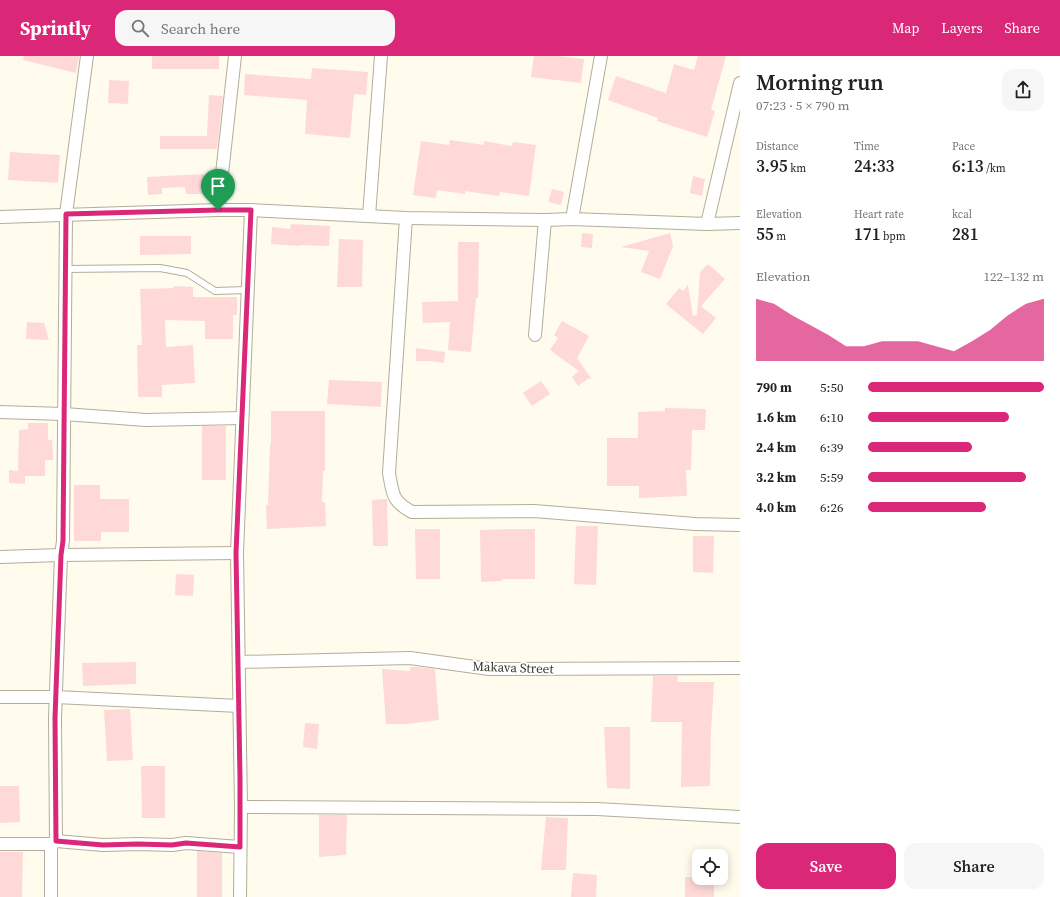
<!DOCTYPE html>
<meta charset="utf-8">
<style>
body{margin:0;font-family:"Source Serif 4",serif;background:#f6f6f6;color:#222;height:100vh;display:flex;flex-direction:column;font-size:15px;white-space:nowrap}
*{box-sizing:border-box;margin:0}
p{font-size:13px;color:#767676}
.icon{flex:none;width:22px;height:22px;fill:none;stroke:currentColor;stroke-width:2;stroke-linecap:round;stroke-linejoin:round}
.map{position:relative;flex:1;overflow:hidden}
.panel{display:flex;flex-direction:column;background:#fff;width:320px}
.panel>*{flex:none}
.tools{position:absolute;left:692px;top:793px;display:grid;gap:8px}
.tools a{display:grid;place-items:center;width:36px;height:36px;border-radius:8px;background:#fff;box-shadow:0 2px 10px #0003;font-size:20px}
.pin{position:absolute;display:grid;place-items:center;width:34px;height:34px;color:#fff;margin:-41px -17px;border-radius:50% 50% 50% 0;rotate:-45deg;box-shadow:0 0 4px #0007}
.pin .icon{rotate:45deg}
.round{display:grid;place-items:center;flex:none;width:42px;height:42px;border-radius:12px;background:#f6f6f6}
.head{display:flex;align-items:center;justify-content:space-between;height:68px;padding:0 16px}
h1{font-size:22px;font-weight:600;line-height:30px}
.stats{display:grid;grid-template-columns:repeat(3,1fr);gap:6px;height:68px;padding:4px 16px}
.stats div{display:grid;align-content:center}
.stats b{font-size:17px;font-weight:600}
.stats small{font-size:11px;font-weight:400}
.stats p{font-size:11px}
.chart{height:112px;padding:8px 16px}
.chart p{display:flex;justify-content:space-between}
.chart svg{width:100%;height:72px;margin-top:4px;fill:#db2777;opacity:.7}
.button{display:flex;gap:8px;margin-top:auto;padding:8px 16px}
.button a{flex:1;height:46px;border-radius:12px;background:#db2777;color:#fff;font-size:16px;font-weight:600;line-height:46px;text-align:center}
.button a+a{background:#f6f6f6;color:#222}
ul{padding:0 16px;list-style:none;font-size:13px}
li{display:grid;grid-template-columns:64px 48px 1fr;align-items:center;height:30px}
li i{height:10px;border-radius:5px;background:#db2777}
header{display:flex;align-items:center;gap:24px;box-sizing:border-box;height:56px;padding:0 20px;background:#db2777;color:#fff}
header strong{font-size:19px}
nav{display:flex;gap:22px;margin-inline-start:auto;font-size:14px}
.search{width:280px;height:36px;background:#f6f6f6;display:flex;align-items:center;gap:10px;box-sizing:border-box;padding:0 14px;border-radius:12px;color:#767676;font-size:15px}
main{display:flex;flex:1;min-height:0}
.map>svg:first-child{display:block}
.building{fill:#fed9d7}
.lines{fill:none;stroke-linecap:round;stroke-linejoin:round}
.service-casing{stroke:#b2ae99;stroke-width:8}
.minor-casing{stroke:#b2ae99;stroke-width:14}
.service{stroke:#fff;stroke-width:6}
.minor{stroke:#fff;stroke-width:12}
.route-casing{stroke:#fff;stroke-width:8}
.route{stroke:#db2777;stroke-width:5}
.labels{text-anchor:middle;stroke-width:3.5;stroke-linejoin:round;paint-order:stroke}
.street-label{font-size:13px;fill:#38372e;stroke:#fff}
</style>
<header>
<strong>Sprintly</strong>
<div class="search"><svg class="icon" aria-label="search" viewBox="0 0 24 24"><circle cx="10" cy="10" r="6"/><path d="M15 15l6 6"/></svg>Search here</div>
<nav><a>Map</a><a>Layers</a><a>Share</a></nav>
</header>
<main>
<div class="map">
<svg width="740" height="841" viewBox="0 0 740 841">
<rect width="100%" height="100%" fill="#fffcee"/>
<!-- building -->
<g class="building">
<path d="M24,0H79L76,17L23,4Z"/>
<rect x="152" y="0" width="67" height="13"/>
<path d="M534,0H557L584,3L581,27L531,21Z"/>
<path d="M698,0H726L711,54L715,55L707,81L657,65L658,62L608,44L616,20L666,37L674,8L694,14Z"/>
<path d="M312,12L368,16L366,39L354,38L350,82L305,78L307,44L244,39L245,18L311,23Z"/>
<path d="M109,24L129,25L128,48L108,47Z"/>
<path d="M209,39L223,40L217,93H160V80H207Z"/>
<path d="M450,84L484,89V85L512,90L513,86L536,89L529,140L500,136L499,140L465,135V138L437,134L436,142L413,139L421,85L449,89Z"/>
<path d="M10,96L60,99L58,127L8,124Z"/>
<path d="M204,118L205,138H186L185,131L162,132V138L148,139L147,121Z"/>
<path d="M693,120L705,123L702,140L690,137Z"/>
<path d="M552,133L564,136L561,149L548,146Z"/>
<path d="M291,168L330,170L329,190L300,189V190L271,188L272,171L290,173Z"/>
<path d="M582,177L593,178L592,192L581,191Z"/>
<path d="M670,177L673,190L660,223L641,216L649,195L621,191Z"/>
<path d="M140,180H191V198L140,199Z"/>
<path d="M339,183L363,184L362,231H337Z"/>
<path d="M458,186H479L478,242H476L471,296L448,294L450,266L423,267L422,246L458,245Z"/>
<path d="M708,208L725,223L701,250L716,262L703,278L666,248L679,232L683,235L688,229L693,260L697,259L700,216Z"/>
<path d="M174,230L193,231V241H237V259H233V283H205V265L165,264L166,291L193,289L195,327L162,329V341H138L137,289H142L140,233L174,232Z"/>
<path d="M562,265L589,280L577,302L591,322L590,323L589,322L578,330L572,321L579,315L550,294L558,282L554,279Z"/>
<path d="M27,266L44,267L49,284L26,283Z"/>
<path d="M416,292L445,296L444,307L431,305H416Z"/>
<path d="M329,324L382,326L381,351L327,348Z"/>
<path d="M541,325L550,338L532,350L523,337Z"/>
<path d="M665,352L706,353L705,374H692L691,414H686L687,440L639,442V430H607V382H638V356L665,355Z"/>
<path d="M271,355H325V415H323L322,446H325L326,470L267,473L266,449H268L270,388H271Z"/>
<path d="M28,367H48V384H52L53,404H45V420H25V428L9,427V414L18,415L19,374L28,373Z"/>
<rect x="202" y="370" width="24" height="54"/>
<path d="M74,429H100V443H129V476H101V485H74Z"/>
<path d="M387,443L388,490H373L372,444Z"/>
<path d="M576,470H598L596,529L574,528Z"/>
<path d="M415,473H440V523H416Z"/>
<path d="M512,473H535V523H502V525L481,526L480,474Z"/>
<path d="M693,480H714L713,517L693,516Z"/>
<path d="M176,518L194,519L193,540L175,539Z"/>
<path d="M136,606V628L83,630L82,607Z"/>
<path d="M410,611H419L435,613L439,664L406,668H386L382,613L410,615Z"/>
<path d="M653,620H678L677,626H714L711,675L710,730L681,731L682,666H651Z"/>
<path d="M130,653L133,704L107,705L104,654Z"/>
<path d="M305,667L319,668L317,693L303,691Z"/>
<path d="M604,671H630V733L607,732Z"/>
<path d="M141,710H165V762H142Z"/>
<path d="M0,730H19L20,766L0,767Z"/>
<path d="M319,759H347L346,799L319,801Z"/>
<path d="M546,761L568,762L566,814H541Z"/>
<path d="M197,795L222,797V841H197Z"/>
<path d="M0,796H23L22,841H0Z"/>
<path d="M573,817L597,819L596,841H571Z"/>
<path d="M685,821H699V822H714V841H685Z"/>
</g>
<g class="lines">
<!-- service casing -->
<g class="service-casing">
<path id="service" d="M65,213L160,212L187,217L215,235L247,234"/>
</g>
<!-- minor casing -->
<g class="minor-casing">
<g id="minor">
<path d="M87,0L66,158L63,485L61,499L237,497"/>
<path d="M218,154L235,0"/>
<path d="M369,160L381,0"/>
<path d="M0,161L218,154H251L406,162L545,164L572,163L707,168L740,167"/>
<path d="M406,162L389,417C393,439 392,445 412,456L534,455L695,468L740,469"/>
<path d="M572,163L601,0"/>
<path d="M707,168L740,27"/>
<path d="M535,279L545,164"/>
<path d="M0,356L64,358L146,364L242,362"/>
<path d="M0,501L61,499L55,662L56,785"/>
<path d="M239,606L410,602L489,613L740,612"/>
<path d="M0,641H56L239,650"/>
<path d="M241,751L597,753L740,761"/>
<path d="M0,788H52"/>
<path d="M51,841V793L52,788L56,785L103,789L138,788L172,789L186,787L240,791"/>
<path d="M240,841L241,751L237,497L251,154"/>
</g>
</g>
<!-- service -->
<use href="#service" class="service"/>
<!-- minor -->
<use href="#minor" class="minor"/>
</g>
<g class="lines">
<!-- route casing -->
<g class="route-casing">
<path id="route" d="M218,154H251L236,497L240,722V791L186,787L172,789L138,788L103,789L56,785L55,662L61,499L63,485L66,158Z"/>
</g>
<!-- route -->
<use href="#route" class="route"/>
</g>
<g class="labels">
<!-- street labels -->
<g class="street-label">
<text transform="translate(513 611) rotate(2)" y="5">Makava Street</text>
</g>
</g>
</svg>
<div class="tools">
<a><svg class="icon" aria-label="locate" viewBox="0 0 24 24"><circle cx="12" cy="12" r="6"/><path d="M12 2v4M12 18v4M2 12h4M18 12h4"/></svg></a>
</div>
<div class="pin" style="left:218px;top:154px;background:#1e9e55"><svg class="icon" aria-label="arrive" viewBox="0 0 24 24"><path d="M6 21V4h12l-3 4 3 4H6"/></svg></div>
</div>
<section class="panel">
<div class="head"><div><h1>Morning run</h1><p>07:23 · 5 × 790 m</p></div><a class="round"><svg class="icon" aria-label="share" viewBox="0 0 24 24"><path d="M12 15V3M7 8l5-5 5 5M5 13v7h14v-7"/></svg></a></div>
<div class="stats">
<div><p>Distance</p><b>3.95<small> km</small></b></div>
<div><p>Time</p><b>24:33</b></div>
<div><p>Pace</p><b>6:13<small> /km</small></b></div>
</div>
<div class="stats">
<div><p>Elevation</p><b>55<small> m</small></b></div>
<div><p>Heart rate</p><b>171<small> bpm</small></b></div>
<div><p>kcal</p><b>281</b></div>
</div>
<div class="chart"><p><span>Elevation</span>122–132 m</p>
<svg viewBox="0 0 160 44" preserveAspectRatio="none"><path d="M0 44V6L10 9L20 16L30 22L40 28L50 35L60 35L70 32L80 32L90 32L100 35L110 38L120 32L130 25L140 16L150 9L160 6V44z"/></svg>
</div>
<ul>
<li><b>790 m</b>5:50<i style="width:100%"></i></li>
<li><b>1.6 km</b>6:10<i style="width:80%"></i></li>
<li><b>2.4 km</b>6:39<i style="width:59%"></i></li>
<li><b>3.2 km</b>5:59<i style="width:90%"></i></li>
<li><b>4.0 km</b>6:26<i style="width:67%"></i></li>
</ul>
<div class="button"><a>Save</a><a>Share</a></div>
</section>
</main>
